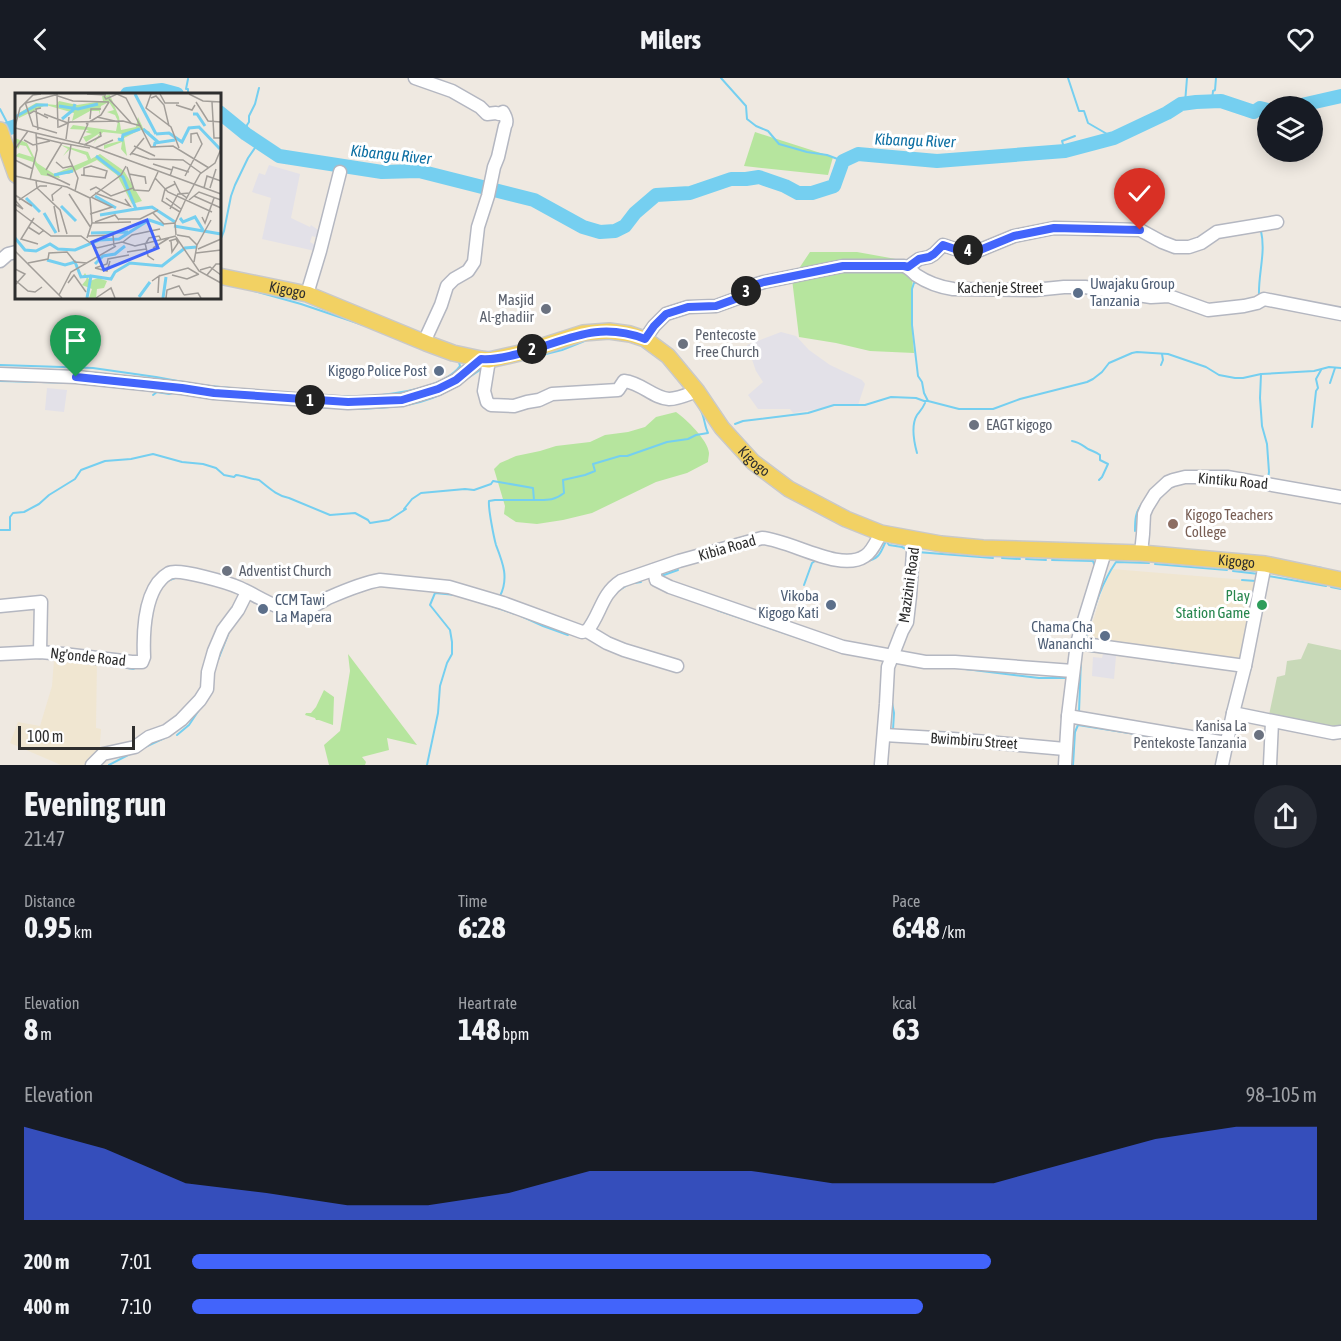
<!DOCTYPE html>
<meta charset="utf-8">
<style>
body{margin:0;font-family:"Asap Condensed",sans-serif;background:#242831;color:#f1f3f6;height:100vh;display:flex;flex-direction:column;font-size:22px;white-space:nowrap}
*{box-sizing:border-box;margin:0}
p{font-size:20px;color:#9ea1a6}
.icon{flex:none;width:33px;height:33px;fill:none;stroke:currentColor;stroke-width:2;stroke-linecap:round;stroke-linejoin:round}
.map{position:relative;height:687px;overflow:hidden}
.details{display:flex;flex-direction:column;background:#171b24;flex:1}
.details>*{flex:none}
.fabs{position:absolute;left:1257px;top:18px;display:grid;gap:12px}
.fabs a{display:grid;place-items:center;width:66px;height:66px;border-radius:50%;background:#171b24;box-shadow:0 3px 15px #0003;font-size:30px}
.scale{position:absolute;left:18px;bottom:15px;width:117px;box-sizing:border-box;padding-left:6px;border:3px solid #2e2e2e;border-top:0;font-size:16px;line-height:21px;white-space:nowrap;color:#2e2e2e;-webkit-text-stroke:4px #fff;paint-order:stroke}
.pin{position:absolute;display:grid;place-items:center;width:51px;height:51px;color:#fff;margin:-62px -26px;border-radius:50% 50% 50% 0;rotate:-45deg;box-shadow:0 0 6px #0007}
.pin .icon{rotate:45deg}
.km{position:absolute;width:30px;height:30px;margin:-15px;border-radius:50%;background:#222;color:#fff;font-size:16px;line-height:30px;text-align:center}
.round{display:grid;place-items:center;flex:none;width:63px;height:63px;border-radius:32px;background:#242831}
.summary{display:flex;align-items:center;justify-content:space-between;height:102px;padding:0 24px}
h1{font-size:33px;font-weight:700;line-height:45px}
.stats{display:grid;grid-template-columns:repeat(3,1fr);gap:9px;height:102px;padding:6px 24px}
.stats div{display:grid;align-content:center}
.stats b{font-size:30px;font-weight:700}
.stats small{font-size:16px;font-weight:400}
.stats p{font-size:16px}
.chart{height:168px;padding:12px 24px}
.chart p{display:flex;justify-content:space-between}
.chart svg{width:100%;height:108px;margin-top:6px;fill:#4264fb;opacity:.7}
ul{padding:0 24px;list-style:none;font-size:20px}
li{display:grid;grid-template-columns:96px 72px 1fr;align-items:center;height:45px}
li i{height:15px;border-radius:8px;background:#4264fb}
header{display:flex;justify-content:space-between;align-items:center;height:78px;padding:0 24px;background:#171b24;font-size:27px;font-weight:700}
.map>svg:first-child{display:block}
.industrial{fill:#e3e1e8}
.education{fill:#f0e6d1}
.green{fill:#b6e59e}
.cemetery{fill:#c8d9b8}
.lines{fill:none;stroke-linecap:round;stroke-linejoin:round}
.stream{stroke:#75cff0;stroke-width:2}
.river{stroke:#75cff0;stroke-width:14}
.minor-casing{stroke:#b4b7c1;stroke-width:15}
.major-casing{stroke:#c9c9c9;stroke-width:18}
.minor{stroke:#fff;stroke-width:12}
.major{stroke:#f2d163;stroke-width:15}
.route-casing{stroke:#fff;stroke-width:12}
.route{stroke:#4264fb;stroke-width:8}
.service-dot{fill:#5c6f8a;stroke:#fff;stroke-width:2}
.worship-dot{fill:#6b7280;stroke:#fff;stroke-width:2}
.education-dot{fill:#8d6e63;stroke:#fff;stroke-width:2}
.leisure-dot{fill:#2e9e5b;stroke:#fff;stroke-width:2}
.labels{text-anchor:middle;stroke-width:6;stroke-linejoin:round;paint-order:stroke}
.service-label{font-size:15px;fill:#4e5e75;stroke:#fff;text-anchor:end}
.street-label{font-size:15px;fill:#2e2e2e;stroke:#fff}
.worship-label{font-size:15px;fill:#5b616d;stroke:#fff;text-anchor:start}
.education-label{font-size:15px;fill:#785e54;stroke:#fff;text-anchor:start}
.leisure-label{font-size:15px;fill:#27864d;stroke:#fff;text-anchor:end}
.water-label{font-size:16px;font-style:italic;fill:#0d6fa3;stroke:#fff}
.inset-river{fill:none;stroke:#75cff0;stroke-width:3}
.inset-road{fill:none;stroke:#a29e99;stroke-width:1.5}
.view{fill:#4264fb;fill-opacity:0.15;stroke:#4264fb;stroke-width:3}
.inset-edge{fill:none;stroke:#2e2e2e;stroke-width:3}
</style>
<header><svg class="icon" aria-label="back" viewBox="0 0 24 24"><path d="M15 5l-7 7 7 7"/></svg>Milers<svg class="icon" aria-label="heart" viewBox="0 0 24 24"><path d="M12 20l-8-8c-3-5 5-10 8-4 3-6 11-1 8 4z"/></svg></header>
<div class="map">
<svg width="1341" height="687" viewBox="0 0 1341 687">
<rect width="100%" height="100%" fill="#efe9e1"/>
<!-- industrial -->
<g class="industrial">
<path d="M269,87L300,96L291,140L310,149L311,147L321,154L318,160L312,158L310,164L317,168L315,173L262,161L271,120L252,114L259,95L265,97Z"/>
<path d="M781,254L796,258L809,272L830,287L862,302L865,306L858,327L838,326L818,331L793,335L790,331H758L748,317L763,304L756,293L747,267Z"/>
<path d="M47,310L67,312L64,334L45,332Z"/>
<path d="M1103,576L1116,578L1114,601L1092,598L1093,579L1102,580Z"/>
</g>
<!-- education -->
<g class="education">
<path d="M1112,491L1258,503L1242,583L1095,566L1088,560L1090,553L1103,511Z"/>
<path d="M54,582H97L96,650L101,651L99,681L96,687H61L10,665L18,644L40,648L52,608Z"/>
</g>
<!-- green -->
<g class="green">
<path d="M755,54L833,79L828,97L744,88Z"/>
<path d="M810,174H857L907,183L913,194L911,239L914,275L870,273L836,265L799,259L792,201Z"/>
<path d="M676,334C686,341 708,362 709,375C709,378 708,381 708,384L687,395L656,404L592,435L563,442L537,446L516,444L504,436L505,428L494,391L500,385L516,378L540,373L556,368L590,364L605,357L628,354L645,349L656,339Z"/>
<path d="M348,576L417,667L387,660L389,672L362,679L366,684L365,687H329L324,667L340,653L350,593Z"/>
<path d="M324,612L334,619L333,647L319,642H316L315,640L305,637L306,635H311L316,629Z"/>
</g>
<!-- cemetery -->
<path class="cemetery" d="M1308,565L1341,572V651L1269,637L1277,599L1285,597L1287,583L1301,581Z"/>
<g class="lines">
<!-- stream -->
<g class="stream">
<path d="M721,0L746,28L747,41L756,48L768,53L779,66L807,74L827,77L843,83"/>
<path d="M1068,0L1079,33H1084L1088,45L1114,60"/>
<path d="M188,16V11H186L188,1"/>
<path d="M1212,23L1213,13L1215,12L1216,0"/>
<path d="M1185,25L1187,0"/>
<path d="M0,31L10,50"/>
<path d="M246,56L247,47L249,44V38L255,26L259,10"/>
<path d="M1065,73L1062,63L1075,58"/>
<path d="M219,165L224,153L231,118L235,107L248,80L259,64"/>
<path d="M917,204L914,205L912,211V247L918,298L922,304L924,315L928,323L959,331H993L1020,321L1087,304L1093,301L1102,294L1109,285L1132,275L1137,274L1168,276L1206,289L1219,297L1235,300H1243L1261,296L1314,293L1329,289L1341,290"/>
<path d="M254,213L301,226L363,247"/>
<path d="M1259,218C1258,196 1266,175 1261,153"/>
<path d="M530,280L562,272L587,262"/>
<path d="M0,287L93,290L156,299L194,306"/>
<path d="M1161,287L1163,282L1162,276"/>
<path d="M1261,296L1260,320L1262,348L1267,366L1269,394L1268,400H1266"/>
<path d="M468,300L483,290"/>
<path d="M0,303L81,305"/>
<path d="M1330,305L1335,290"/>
<path d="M200,307L230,310"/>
<path d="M153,317L157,314L169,316L172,315"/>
<path d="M382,317C406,314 445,308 460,288L459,284L435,276"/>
<path d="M334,318L356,319"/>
<path d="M262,324L331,330"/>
<path d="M358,331C391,329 422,329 451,311"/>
<path d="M735,346L743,343L808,335L834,327H865L891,319L916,320L924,323H928"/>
<path d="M1312,349L1316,313L1318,310L1316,301L1321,292"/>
<path d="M1072,363C1079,364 1082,367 1088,371C1092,373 1096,374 1100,377V382L1108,386L1102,399L1099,402"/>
<path d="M917,375C914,364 911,347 917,337C920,333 923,330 925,325"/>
<path d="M0,452H10V439L13,435L24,434L39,426L49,417L75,401L81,392L105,383L131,381L153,376L182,384L203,386L216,390L224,397L234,399L236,397C244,398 251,401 259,402C268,409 277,418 289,420L330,437L355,435L368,442L370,445L389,442L406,431H404L412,421L421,415L465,411L474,412L491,406L493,403L533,410L534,422C547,422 554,423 564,415L563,402L585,397L595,393L593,386L620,378H627L667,364L688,361L696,357L708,355C704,347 705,339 700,331"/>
<path d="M1135,453C1135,443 1135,433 1143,425"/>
<path d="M917,474L993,480"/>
<path d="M1002,480L1020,481"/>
<path d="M1026,481L1046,482"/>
<path d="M1052,482L1093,483L1095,489"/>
<path d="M867,483C880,481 881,473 886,463L889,467L902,469L910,473"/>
<path d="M1295,485L1322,490"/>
<path d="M1155,486L1227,492"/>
<path d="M1233,493L1259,496"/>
<path d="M661,498L678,492"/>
<path d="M1268,498L1326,508"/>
<path d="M1242,502L1256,503"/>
<path d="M167,503L175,500H182"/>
<path d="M634,505L641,504"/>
<path d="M804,507L812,485L815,483L816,481"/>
<path d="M1331,509L1341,511"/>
<path d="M618,513L629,506"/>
<path d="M500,518C509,500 503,485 496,467C494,460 488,430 489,423L495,422H534"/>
<path d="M492,528L515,536"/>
<path d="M717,532L808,563"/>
<path d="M521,538L543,548L568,557"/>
<path d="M1087,562L1086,559C1092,534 1101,506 1116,484L1149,485"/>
<path d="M1082,574V572L1122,577"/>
<path d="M218,582L229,554"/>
<path d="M1167,583L1174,585L1179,584"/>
<path d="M122,589L133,591L137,589"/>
<path d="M965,591L1039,600H1066"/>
<path d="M892,625L894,635L893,652"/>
<path d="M1079,634L1081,580"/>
<path d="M177,657L189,647L201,629"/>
<path d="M143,670L171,657"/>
<path d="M109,687L130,676"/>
<path d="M427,687L438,635L440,608L447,585L452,576V564L450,552L430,527L435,515L456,517"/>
<path d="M1073,687L1075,654L1078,647L1161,660"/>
</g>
<!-- river -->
<g class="river">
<path d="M127,16L162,12L177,16"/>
<path d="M1297,28L1341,18"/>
<path d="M219,34L246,56L279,78L382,94L419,93L534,122L583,149L600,154L615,153L625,148L635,135L656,117L690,115L731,101H746L759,99L785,108L798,115H812L834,108L843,83L858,76L937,83L1065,73L1114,60L1167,35L1181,26L1196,24L1221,23L1254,34L1260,30L1268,32"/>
<path d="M0,53L16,48"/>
</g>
<!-- minor casing -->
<g class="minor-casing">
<g id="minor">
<path d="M415,0L452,13L480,29L487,36L496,35L499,36L503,34C506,39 508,44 505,48L498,79L494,89L488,118L478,149L474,184L468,193L454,201L447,208L441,227L424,264"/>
<path d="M0,183L8,176L16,174"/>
<path d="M908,189L919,181L929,179L934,176L943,167L955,171L980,172L1014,158L1054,150L1140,152L1162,164L1175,169H1189L1201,165L1217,154L1277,144"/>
<path d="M307,216L320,173L340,94"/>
<path d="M645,261L654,248L666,236L688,229L716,228L738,220L754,207L764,204L843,188H904C909,190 912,193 916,197C928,205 939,209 953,211L1034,212L1064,209H1085L1151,219L1169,218L1208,232L1244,228L1257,225L1264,221L1341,236"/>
<path d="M489,282L484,313L487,324L491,327L514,328L527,324L539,322L552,316L618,312L624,303C642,305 653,320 669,321C678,321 689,316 697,313"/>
<path d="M0,296L76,299L182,310L214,315L348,325L402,322L438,311L456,302L481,281"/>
<path d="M1141,475L1143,456L1144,436L1147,429L1155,416L1168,404L1173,402L1185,399H1227L1341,419"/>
<path d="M654,492L656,502L670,509L843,569L925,584H955L1073,593"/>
<path d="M0,528L41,524L40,574"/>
<path d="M587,553C601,536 601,516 621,503L679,483L762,460C791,462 840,495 865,478C872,474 877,462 881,455"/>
<path d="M1077,565L1245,588"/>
<path d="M0,576L40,574L63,576L132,584H142L144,579C143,555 144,509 169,495C179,490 229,505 240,510C258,518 278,533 299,533C309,532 319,525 328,520C344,513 362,505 380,502L449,509L503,525L582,554L587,553L607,565L624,572L677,588"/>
<path d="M1233,635L1333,655L1341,654"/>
<path d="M1068,638L1226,665"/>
<path d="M884,657L953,661L1065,671"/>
<path d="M881,686L886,626L888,589L902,553L907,544L910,518L913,474L916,462"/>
<path d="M92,687L103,676L135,669L149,659L166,653L181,642L200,622L207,611L208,594L214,573L223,552L238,532L247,514"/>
<path d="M1065,687L1068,638L1077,565L1105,474"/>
<path d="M1222,687L1233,635L1245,588L1265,486"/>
<path d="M1270,687L1272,644"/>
</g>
</g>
<!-- major casing -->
<g class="major-casing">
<g id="major">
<path d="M0,52L16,97"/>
<path id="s1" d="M219,198L307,216L426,265L453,275L481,281L489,282L524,274L583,255L609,253L630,256L645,261L668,278L697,313L722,350L753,384L789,411L846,441L881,455L941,466L983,470L1141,475L1265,486L1341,502"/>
</g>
</g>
<!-- minor -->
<use href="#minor" class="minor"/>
<!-- major -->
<use href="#major" class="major"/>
</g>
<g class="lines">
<!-- route casing -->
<g class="route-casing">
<path id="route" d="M76,299L182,310L214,315L348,324L402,322L438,311L456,302L481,281C494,282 506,279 518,276C565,264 595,242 645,261L654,248L666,236L688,229L716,228L738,220L754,207L764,204L843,188H904L908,189L919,181L929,179L934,176L943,167L955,171L980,172L1014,158L1054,150L1140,152"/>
</g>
<!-- route -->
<use href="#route" class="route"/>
</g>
<!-- markers -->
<g class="service-dot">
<circle cx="1078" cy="215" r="6"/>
<circle cx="439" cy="293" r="6"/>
<circle cx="831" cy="527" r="6"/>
<circle cx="263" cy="531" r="6"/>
<circle cx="1105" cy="558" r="6"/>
</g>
<g class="worship-dot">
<circle cx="546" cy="231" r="6"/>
<circle cx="683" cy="266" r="6"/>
<circle cx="974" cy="347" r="6"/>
<circle cx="227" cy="493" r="6"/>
<circle cx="1259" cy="657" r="6"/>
</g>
<circle class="education-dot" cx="1173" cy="446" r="6"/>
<circle class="leisure-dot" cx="1262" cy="527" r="6"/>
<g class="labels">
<!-- service labels -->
<g class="service-label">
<text x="1090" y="211" text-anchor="start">Uwajaku Group<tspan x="1090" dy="17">Tanzania</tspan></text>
<text x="427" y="298">Kigogo Police Post</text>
<text x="819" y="523">Vikoba<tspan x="819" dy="17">Kigogo Kati</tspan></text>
<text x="275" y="527" text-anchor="start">CCM Tawi<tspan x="275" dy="17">La Mapera</tspan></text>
<text x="1093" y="554">Chama Cha<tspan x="1093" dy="17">Wananchi</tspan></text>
</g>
<!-- street labels -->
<g class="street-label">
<text x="1000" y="215">Kachenje Street</text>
<text dy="5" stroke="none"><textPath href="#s1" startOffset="70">Kigogo</textPath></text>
<text dy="5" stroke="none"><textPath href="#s1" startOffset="610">Kigogo</textPath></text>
<text transform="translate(1233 403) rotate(5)" y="5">Kintiku Road</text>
<text transform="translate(727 470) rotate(-16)" y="5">Kibia Road</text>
<text dy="5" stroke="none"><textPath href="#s1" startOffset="1114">Kigogo</textPath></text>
<text transform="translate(909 507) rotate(-82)" y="5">Mazizini Road</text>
<text transform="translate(88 579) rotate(6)" y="5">Ng'onde Road</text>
<text transform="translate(974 663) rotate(4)" y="5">Bwimbiru Street</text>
</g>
<!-- worship labels -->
<g class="worship-label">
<text x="534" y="227" text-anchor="end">Masjid<tspan x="534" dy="17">Al-ghadiir</tspan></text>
<text x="695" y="262">Pentecoste<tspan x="695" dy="17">Free Church</tspan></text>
<text x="986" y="352">EAGT kigogo</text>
<text x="239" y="498">Adventist Church</text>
<text x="1247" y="653" text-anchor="end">Kanisa La<tspan x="1247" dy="17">Pentekoste Tanzania</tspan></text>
</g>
<!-- education labels -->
<g class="education-label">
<text x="1185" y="442">Kigogo Teachers<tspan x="1185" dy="17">College</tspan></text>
</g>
<!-- leisure labels -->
<g class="leisure-label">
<text x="1250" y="523">Play<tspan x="1250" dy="17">Station Game</tspan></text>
</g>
<!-- water labels -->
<g class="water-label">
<text transform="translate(915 62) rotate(2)" y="6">Kibangu River</text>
<text transform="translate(391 76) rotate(6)" y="6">Kibangu River</text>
</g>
</g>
<!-- overview -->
<g transform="translate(15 15)">
<rect width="206" height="206" fill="#efe9e1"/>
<path d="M95,2L104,24L106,37L121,34L123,24L128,35L135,39L134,42L132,37H125L109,45L112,63L106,56L107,49L89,56V52L105,48L102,45L107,46V41L88,39L78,51L85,40L71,49L68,44L77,41L70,39L74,37L55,36L58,32L101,38L103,28L100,22L92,19L99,17L94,9L86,13L84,22V18H75L57,28L59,20L31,12L4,25V20L21,10L41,12L44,8L62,12L88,8L87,3ZM0,45L12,50L22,70L39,81L73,67L71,62L55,56L48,63L53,56L46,52L73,59L76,66L85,61L109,78L127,108L117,111L102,82L82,67L54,81H43L45,85L26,82L18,69L0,63L4,60L17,64L11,53L5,52L3,56ZM70,180L75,188L83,185L92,188L89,195L82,196L81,205H74L77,196L67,192L71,187L72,183H68Z" fill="#b6e59e"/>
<path class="inset-river" d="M120,1L141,41M44,13L63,16L83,11M178,21H182L190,33M0,24L22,12H33M47,26L58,17L60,11M128,36L143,49M141,41L154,40L167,49L174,35L184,34L205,56M103,46L107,47L108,42L125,36M139,54L140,50L160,47M81,63L108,84L121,116L137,114L160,129M39,82L58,78M80,103L101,115M11,105L25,119M46,113L61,128M29,120L41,140M85,122L121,116M165,125L168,129L180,124L188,137M159,133L206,141M76,140L113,139M0,145L10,157L21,158L35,151L43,156L60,157L84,147L104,146L134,127L149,132M32,167L50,172L60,169L66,184L76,183M80,171L88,163L100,161L110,153M124,204L135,189M72,205L76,183L96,186L100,179L115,170L147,173L170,155L182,154M148,205L151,184"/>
<path class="inset-road" d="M42,1L43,35M72,1L91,2M136,1L131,15L156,34L164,55M145,1L150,10H164M174,1L188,8L206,9M89,3L91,6L102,1L111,5L136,54L158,53L194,75M136,5L141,3L149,12L154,33M94,6L117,31M10,9L18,33L42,40M181,9L193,28L206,29M197,9L199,45H206M11,10L40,2L58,8L94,9M161,12L177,17L180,12M14,21L19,18L33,25M29,21L53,30M82,24L104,29M75,26L76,16H86M71,31L86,22L94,9M0,34L5,15L18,2L26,1M44,34L55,29L108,28L126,33M0,35L75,53L206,101M23,37L21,16L26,15M21,44L46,50M51,46L54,24M9,47L18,52L35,48M64,50L73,31M56,52L54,65L63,85L60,98M69,52L86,43L85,39M119,53L140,63M80,55L98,47M0,56L13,38M116,60L134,66L168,67L186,80M115,62L129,45M0,67L18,76M41,69L48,75L57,73M138,71L157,77M112,74L119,97L134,98M31,77L47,50L75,55M32,81L55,92M114,81L130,84L131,91M66,82L91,85M69,82V75L76,73L92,78L90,85M0,83L52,94L75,105M155,83L158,74L174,79M170,83L187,51L182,40L176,41V50M140,85L153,99L197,119M15,87L22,57L21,40M21,88L22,95L45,117L52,141M159,88L165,100L172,105M160,91L150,96L147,108L165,119M189,95L192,83L206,88M195,95L201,76M75,97L81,94L96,103L118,95M134,98L143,79M80,100L115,113L110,106M54,101L76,135M0,102L17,113M179,103L206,115M151,105L166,116M0,107L8,116L0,111M4,107L25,93H32M174,107L184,99L206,107M38,108L37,102L47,94M39,113L44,139M0,116L36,143H66L82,155L107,149L120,153L161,143M155,116L163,101L175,100M138,120L149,131L160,130M75,121L97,114L76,104M187,124L190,130L199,105M19,125L6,146L23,151M104,126H125L143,117M80,129L100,122L104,127M77,130L116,129M13,134L24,141L29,137M161,142L160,130L170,108L185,81L200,70L206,56M162,142L174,144L182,152L179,169M73,143L98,142L99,153M161,144L184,178L206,190M72,145L77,130L75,105L106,82L111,73M154,148L161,146L163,150L157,159L156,148M108,149L117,142L145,136M130,150L133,163L139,167M131,150L134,145L144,143L146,147M182,152L196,127M138,155L154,145M183,156L206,146M0,158L47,205M112,159L131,156M181,160L206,157M13,170L33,166L34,160L52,159L60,169L72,170M80,175L92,171L93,166L114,162M80,175L92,178L95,168M0,176L10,181L0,192M185,177L195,174L206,182M157,182L172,186L184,181M192,182L201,171H206M144,183L173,175L183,181M0,187L13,198L20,199L27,194M137,188L144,183L143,200M53,190L59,182L71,199M44,202L56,179L101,153M169,202L183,200L186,205M81,205L96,195L100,205M151,205L152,197L164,193L169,202"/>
<path class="view" d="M132,127L143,155L89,177L77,149Z"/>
<rect width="206" height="206" class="inset-edge"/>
</g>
</svg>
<div class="fabs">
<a><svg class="icon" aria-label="layers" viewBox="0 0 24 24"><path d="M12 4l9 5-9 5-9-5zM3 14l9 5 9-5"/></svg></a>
</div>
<div class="scale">100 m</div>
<div class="pin" style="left:76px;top:299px;background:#1e9e55"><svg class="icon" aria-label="arrive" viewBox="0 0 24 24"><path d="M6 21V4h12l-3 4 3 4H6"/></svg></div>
<div class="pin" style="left:1140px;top:152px;background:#d93025"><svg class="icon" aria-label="check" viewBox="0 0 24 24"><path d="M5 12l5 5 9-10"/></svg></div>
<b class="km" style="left:310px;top:322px">1</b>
<b class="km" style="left:532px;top:271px">2</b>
<b class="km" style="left:746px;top:213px">3</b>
<b class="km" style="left:968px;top:172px">4</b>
</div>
<section class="details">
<div class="summary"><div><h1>Evening run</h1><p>21:47</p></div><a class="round"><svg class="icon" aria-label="share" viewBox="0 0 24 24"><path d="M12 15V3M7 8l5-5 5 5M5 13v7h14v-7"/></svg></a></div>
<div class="stats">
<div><p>Distance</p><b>0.95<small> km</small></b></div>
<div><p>Time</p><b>6:28</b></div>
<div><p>Pace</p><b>6:48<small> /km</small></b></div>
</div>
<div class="stats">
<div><p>Elevation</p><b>8<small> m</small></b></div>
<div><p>Heart rate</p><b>148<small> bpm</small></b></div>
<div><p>kcal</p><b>63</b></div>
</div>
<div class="chart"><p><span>Elevation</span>98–105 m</p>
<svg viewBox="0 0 160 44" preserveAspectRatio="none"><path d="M0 44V6L10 15L20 29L30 33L40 38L50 38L60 33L70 24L80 24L90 24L100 29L110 29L120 29L130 20L140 11L150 6L160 6V44z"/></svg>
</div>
<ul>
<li><b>200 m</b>7:01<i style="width:71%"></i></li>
<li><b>400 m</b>7:10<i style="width:65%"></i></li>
</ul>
</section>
